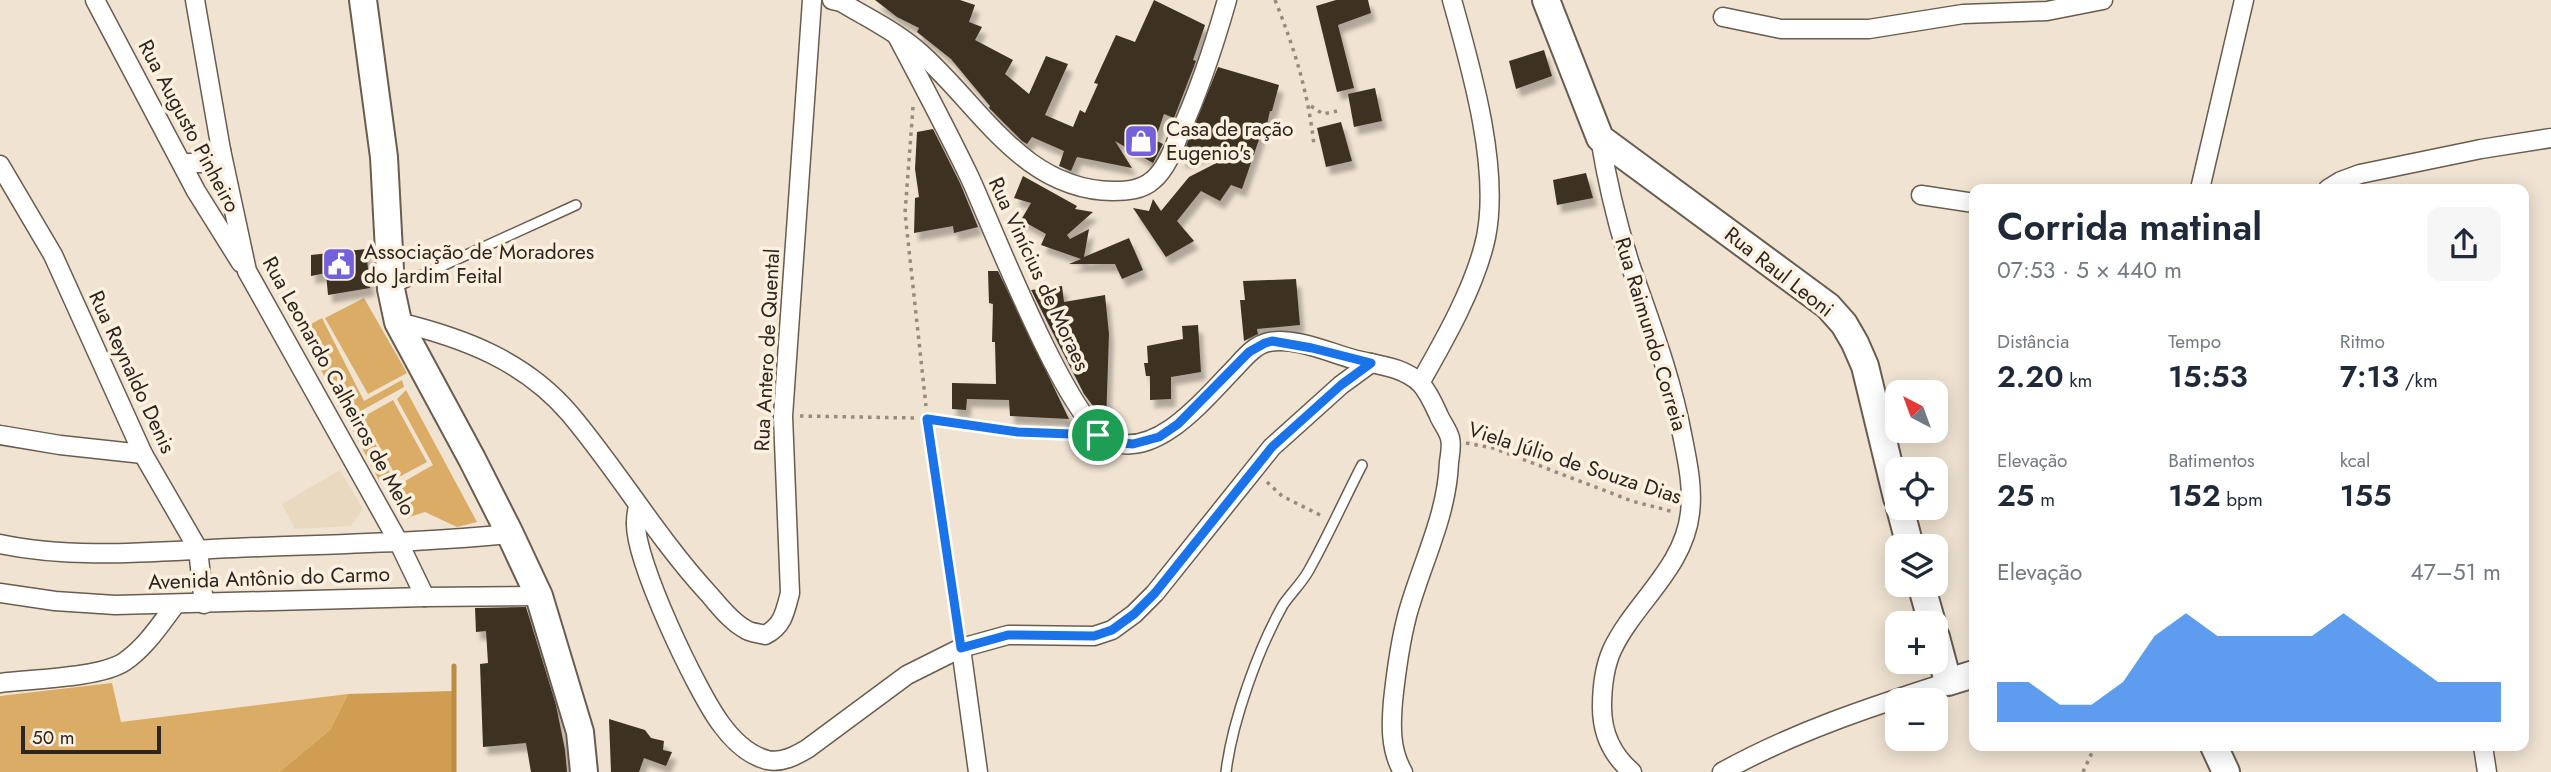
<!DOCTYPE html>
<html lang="pt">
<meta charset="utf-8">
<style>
body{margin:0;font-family:Jost,sans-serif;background:#f6f6f7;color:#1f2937;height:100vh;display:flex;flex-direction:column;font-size:26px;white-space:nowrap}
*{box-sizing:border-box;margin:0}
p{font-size:23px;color:#747a83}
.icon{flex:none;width:38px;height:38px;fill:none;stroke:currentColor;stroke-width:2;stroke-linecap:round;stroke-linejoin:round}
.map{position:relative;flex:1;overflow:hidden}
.panel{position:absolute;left:1969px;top:184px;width:560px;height:567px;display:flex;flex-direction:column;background:#fff;border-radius:14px;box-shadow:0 4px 18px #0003}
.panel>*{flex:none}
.needle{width:46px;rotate:319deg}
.controls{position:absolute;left:1885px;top:380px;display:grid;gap:14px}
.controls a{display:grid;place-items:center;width:63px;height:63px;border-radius:14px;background:#fff;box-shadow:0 4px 18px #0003;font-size:35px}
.scale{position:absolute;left:21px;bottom:18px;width:140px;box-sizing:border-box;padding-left:7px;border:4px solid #2b2620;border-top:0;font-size:19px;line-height:24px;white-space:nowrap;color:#2b2620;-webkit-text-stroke:5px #fdf0df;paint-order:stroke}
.pin{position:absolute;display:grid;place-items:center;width:60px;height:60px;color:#fff;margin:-30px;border:4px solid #fff;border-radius:50%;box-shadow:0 2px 7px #0007}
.round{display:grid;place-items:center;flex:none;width:74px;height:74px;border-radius:14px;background:#f6f6f7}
.summary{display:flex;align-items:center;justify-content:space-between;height:119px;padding:0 28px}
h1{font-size:38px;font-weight:600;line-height:52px}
.stats{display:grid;grid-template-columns:repeat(3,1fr);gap:10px;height:119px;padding:7px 28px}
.stats div{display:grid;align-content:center}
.stats b{font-size:30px;font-weight:600}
.stats small{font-size:19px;font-weight:400}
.stats p{font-size:19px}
.chart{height:196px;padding:14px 28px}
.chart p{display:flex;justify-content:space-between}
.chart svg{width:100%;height:126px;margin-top:7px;fill:#1a73e8;opacity:.7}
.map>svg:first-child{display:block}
.built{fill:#ead9c1}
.green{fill:#dbac66}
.forest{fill:#d09e53}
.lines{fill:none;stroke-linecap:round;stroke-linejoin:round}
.stream{stroke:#bc8c40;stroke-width:5}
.building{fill:#3c3224;filter:url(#shadow)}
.lane-casing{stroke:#685d4e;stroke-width:12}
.street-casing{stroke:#685d4e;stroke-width:21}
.secondary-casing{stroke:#685d4e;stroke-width:30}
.path{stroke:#958c80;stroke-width:3.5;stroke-dasharray:3.5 5;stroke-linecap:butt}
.lane{stroke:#fff;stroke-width:9}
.street{stroke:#fff;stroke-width:18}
.secondary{stroke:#fff;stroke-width:26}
.route-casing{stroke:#fff;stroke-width:14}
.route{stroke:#1a73e8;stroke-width:9}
.labels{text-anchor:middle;stroke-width:7;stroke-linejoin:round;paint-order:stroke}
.street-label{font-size:21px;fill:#2b2620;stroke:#fdf0df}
.poi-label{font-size:21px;fill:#2b2620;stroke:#fdf0df;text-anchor:start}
</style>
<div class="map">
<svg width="2551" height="772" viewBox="0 0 2551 772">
<defs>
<filter id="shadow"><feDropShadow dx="4.5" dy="8" stdDeviation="2" flood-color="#0004"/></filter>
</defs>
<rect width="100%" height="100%" fill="#f0e3d2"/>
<!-- built -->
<path class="built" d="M340,470L363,509L351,526L295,529L282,504Z"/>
<!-- green -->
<g class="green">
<path d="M364,298L407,373L368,394L325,318Z"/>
<path d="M322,318L364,401L402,380L404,387L359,412L393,479L381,484L300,330Z"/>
<path d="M406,390L477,522L457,527L425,512L406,518L391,489L433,465L397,399Z"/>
<path d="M393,400L427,462L397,478L363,417Z"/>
<path d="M112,683L121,722L348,694L330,730L279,772H0V696Z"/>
</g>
<!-- forest -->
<path class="forest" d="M452,691L454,772H279L330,730L348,694Z"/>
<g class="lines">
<!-- stream -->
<path class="stream" d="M454,666V772"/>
</g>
<!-- building -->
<g class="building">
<path d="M875,0H960L975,5L969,22L982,27L975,40L1013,60L1005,74L1029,94L1046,56L1068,64L1045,115L1073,127L1080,110L1085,113L1098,84L1094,83L1116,35L1135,42L1154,0L1205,25L1193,60L1196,61L1174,118L1164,114L1155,140L1163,144L1153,163L1115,141L1132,168L1077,157L1071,171L1059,166L1064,151L1032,137L1027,144L1022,141L989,108L990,106L951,59L917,32L919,28L897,17Z"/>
<path d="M1336,0H1368L1371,13L1338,25L1354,88L1337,92L1316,6Z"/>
<path d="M1544,50L1552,76L1516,89L1509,61Z"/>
<path d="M1218,67L1279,85L1272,111H1270L1266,129L1263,128L1242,189L1231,185L1220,201L1201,191L1177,221L1194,241L1166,257L1133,208L1149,211L1153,199L1161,211L1189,177L1226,158L1222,149L1180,161Z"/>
<path d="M1375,88L1382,121L1354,127L1348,94Z"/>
<path d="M1341,122L1352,161L1326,167L1317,128Z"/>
<path d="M933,129L960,183L978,227L954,233L953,226L914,233L915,198L919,197L915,169L917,132Z"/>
<path d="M1586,173L1593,198L1557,205L1553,180Z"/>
<path d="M1023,176L1077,206L1075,209L1093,212L1067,235L1070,239L1089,229L1084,257L1129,238L1143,270L1122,279L1115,264H1069L1081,259L1041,245L1046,234L1021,220L1031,203L1014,198Z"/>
<path d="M366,249L370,288L328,295L326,273L311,276V255Z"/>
<path d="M988,271H998L1069,419L1010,416L1009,400L967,399L966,410L952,409V383L996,384L995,342H992L993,304L989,303Z"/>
<path d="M1296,279L1300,325L1257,329L1258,334L1244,341L1240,300H1245L1243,281Z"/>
<path d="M1062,286L1064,302L1105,295L1109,334L1106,423L1084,394L1031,290Z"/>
<path d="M1198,325L1201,372L1171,377V399L1150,400V376H1146L1144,363H1148L1147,346L1183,339L1182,326Z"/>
<path d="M526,607L556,705L565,750L567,772H531L526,743L483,747L480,664L488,663L486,631L476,632L475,608Z"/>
<path d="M609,719L645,730L651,738L664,741L663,750L672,752L666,766L644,758L639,772H611Z"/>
</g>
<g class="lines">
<!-- lane casing -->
<g class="lane-casing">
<g id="lane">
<path d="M396,287L576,205"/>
<path d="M927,419L1018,432L1098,435"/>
<path d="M1226,772C1232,722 1258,649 1283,605C1291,593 1302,583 1309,570C1328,536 1344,500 1362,465"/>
</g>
</g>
<!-- street casing -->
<g class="street-casing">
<g id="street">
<path d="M95,0L196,191L241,263"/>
<path d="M195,0L221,150L247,271L398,541L425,597"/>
<path d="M832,0L841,2C866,17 895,31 917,50C979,103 1021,190 1113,191C1127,191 1142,190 1153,180C1166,169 1173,150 1179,135C1199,91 1214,46 1227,0"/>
<path d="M1723,17L1781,29H1869L1963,14L2047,11L2103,0"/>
<path d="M897,36C922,83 947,130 970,178C992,226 1069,425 1110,441C1156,459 1203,401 1231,372C1242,361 1253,345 1269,342C1295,337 1328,352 1353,359C1376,365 1403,366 1421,384C1429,393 1434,405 1439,416C1442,423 1448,430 1450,438C1452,445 1450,455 1449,462C1447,517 1421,564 1407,616C1400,643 1396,673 1393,701C1391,725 1390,750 1403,772"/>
<path d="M1600,138C1607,181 1617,224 1631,267C1651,324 1672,379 1683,439C1688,464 1693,488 1690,513C1684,568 1634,603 1612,650C1604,668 1602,688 1602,707C1602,734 1612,755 1632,772"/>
<path d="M182,163H202L221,150"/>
<path d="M0,165L53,255L143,454L198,549L204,604"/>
<path d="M2200,189L2244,0"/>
<path d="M2328,189L2341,181L2360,174L2481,149L2551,138"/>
<path d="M1921,195L1974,203"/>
<path d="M398,322C464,338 525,361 570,414C618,471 656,536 707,592C718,604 730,621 745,629C750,633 759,633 765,635C783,626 785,612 790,593L783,416L812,0"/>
<path d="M1420,383C1444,341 1476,285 1486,237C1500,167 1471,68 1452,0"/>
<path d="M0,435L60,445L143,454"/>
<path d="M638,506C637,511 636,517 636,522C634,560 697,692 721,724C732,739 748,755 767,760C782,763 795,756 807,749L907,675L961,648L1008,635L1094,636L1112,630L1134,614L1155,593L1272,447L1341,385L1371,363"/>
<path d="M0,544C76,560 157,551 234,548C326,544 419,543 510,534"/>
<path d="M0,593L55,601L115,605L425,597L539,596"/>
<path d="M961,648L978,772"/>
<path d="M0,683C31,679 99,678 124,662C145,648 160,625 175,605"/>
<path d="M2483,746L2487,772"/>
<path d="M1722,772C1794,732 1870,707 1948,682"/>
</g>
</g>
<!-- secondary casing -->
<g class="secondary-casing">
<g id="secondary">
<path d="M363,0L384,157L391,289L398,322L472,459L510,534L539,596L580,732L584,772"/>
<path d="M1546,0L1600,138L1828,306L1844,324L1855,343L1865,366L1897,498"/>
<path d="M1900,508L1910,546"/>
<path d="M1921,584L1932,623"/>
<path d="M1936,637L1948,682L1974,674"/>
<path d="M2214,746L2226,772"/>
</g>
</g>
<!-- path -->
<g class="path">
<path d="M1275,0C1295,50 1308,92 1314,145"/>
<path d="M1311,106L1323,114L1337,111"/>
<path d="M913,107L905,213L926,406"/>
<path d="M800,416L914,418"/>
<path d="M929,431L959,631"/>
<path d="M1466,443L1493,448L1632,501L1674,512"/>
<path d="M1267,482L1282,496L1322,516"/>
<path d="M2083,772L2095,746"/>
</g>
<!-- lane -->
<use href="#lane" class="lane"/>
<!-- street -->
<use href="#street" class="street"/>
<!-- secondary -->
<use href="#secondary" class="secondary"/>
</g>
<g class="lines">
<!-- route casing -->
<g class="route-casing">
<path id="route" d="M1272,341L1312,348L1371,363L1341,385L1272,447L1155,593L1134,614L1112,630L1094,636L1008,635L961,648L927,419L1018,432L1098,435L1112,442L1133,444L1159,437L1178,424L1249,352L1265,343Z"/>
</g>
<!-- route -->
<use href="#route" class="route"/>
</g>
<!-- icons -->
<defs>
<g id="shop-square" transform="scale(1.75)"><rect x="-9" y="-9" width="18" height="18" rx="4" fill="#7361db" stroke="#fdf0df"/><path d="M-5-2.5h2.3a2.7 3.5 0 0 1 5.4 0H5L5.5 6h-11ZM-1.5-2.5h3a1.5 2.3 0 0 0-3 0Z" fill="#fff"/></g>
<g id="civic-square" transform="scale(1.75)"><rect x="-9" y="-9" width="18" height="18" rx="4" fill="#7361db" stroke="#fdf0df"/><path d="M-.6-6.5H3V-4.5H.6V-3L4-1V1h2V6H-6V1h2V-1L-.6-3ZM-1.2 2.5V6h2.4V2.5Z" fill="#fff"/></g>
</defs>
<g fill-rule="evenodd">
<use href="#shop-square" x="1141" y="141"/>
<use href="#civic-square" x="339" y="264"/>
</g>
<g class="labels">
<!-- street labels -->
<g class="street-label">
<text transform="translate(189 126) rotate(62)" y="7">Rua Augusto Pinheiro</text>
<text transform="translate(1779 272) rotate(38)" y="7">Rua Raul Leoni</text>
<text transform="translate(1039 274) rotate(65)" y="7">Rua Vinícius de Moraes</text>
<text transform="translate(1651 334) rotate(73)" y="7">Rua Raimundo Correia</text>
<text transform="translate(767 350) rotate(-87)" y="7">Rua Antero de Quental</text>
<text transform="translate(132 372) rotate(65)" y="7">Rua Reynaldo Denis</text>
<text transform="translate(339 386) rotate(61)" y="7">Rua Leonardo Calheiros de Melo</text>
<text transform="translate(1575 463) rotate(18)" y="7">Viela Júlio de Souza Dias</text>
<text transform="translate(269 578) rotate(-2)" y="7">Avenida Antônio do Carmo</text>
</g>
<!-- poi labels -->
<g class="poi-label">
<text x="1166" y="136">Casa de ração<tspan x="1166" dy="24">Eugenio's</tspan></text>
<text x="364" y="259">Associação de Moradores<tspan x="364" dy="24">do Jardim Feital</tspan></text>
</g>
</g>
</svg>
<div class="controls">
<a><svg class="needle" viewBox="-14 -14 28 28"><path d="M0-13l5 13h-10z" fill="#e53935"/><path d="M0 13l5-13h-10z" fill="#747a83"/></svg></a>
<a><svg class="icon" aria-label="locate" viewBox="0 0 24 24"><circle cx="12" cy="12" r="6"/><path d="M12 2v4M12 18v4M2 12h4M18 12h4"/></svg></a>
<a><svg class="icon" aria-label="layers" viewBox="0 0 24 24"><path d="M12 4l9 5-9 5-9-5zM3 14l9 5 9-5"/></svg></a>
<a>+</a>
<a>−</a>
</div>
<div class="scale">50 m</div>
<div class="pin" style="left:1098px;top:435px;background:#1e9e55"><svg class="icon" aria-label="arrive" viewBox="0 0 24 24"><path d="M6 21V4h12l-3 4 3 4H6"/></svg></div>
<section class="panel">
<div class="summary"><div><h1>Corrida matinal</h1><p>07:53 · 5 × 440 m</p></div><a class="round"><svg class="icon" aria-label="share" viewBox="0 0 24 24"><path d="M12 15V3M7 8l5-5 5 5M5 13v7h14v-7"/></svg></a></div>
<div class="stats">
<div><p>Distância</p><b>2.20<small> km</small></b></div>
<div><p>Tempo</p><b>15:53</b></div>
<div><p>Ritmo</p><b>7:13<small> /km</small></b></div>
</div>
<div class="stats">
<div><p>Elevação</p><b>25<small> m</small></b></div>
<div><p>Batimentos</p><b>152<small> bpm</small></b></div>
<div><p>kcal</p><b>155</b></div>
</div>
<div class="chart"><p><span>Elevação</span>47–51 m</p>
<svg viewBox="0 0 160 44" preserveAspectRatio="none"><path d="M0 44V30L10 30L20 38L30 38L40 30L50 14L60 6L70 14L80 14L90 14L100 14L110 6L120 14L130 22L140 30L150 30L160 30V44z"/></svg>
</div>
</section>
</div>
